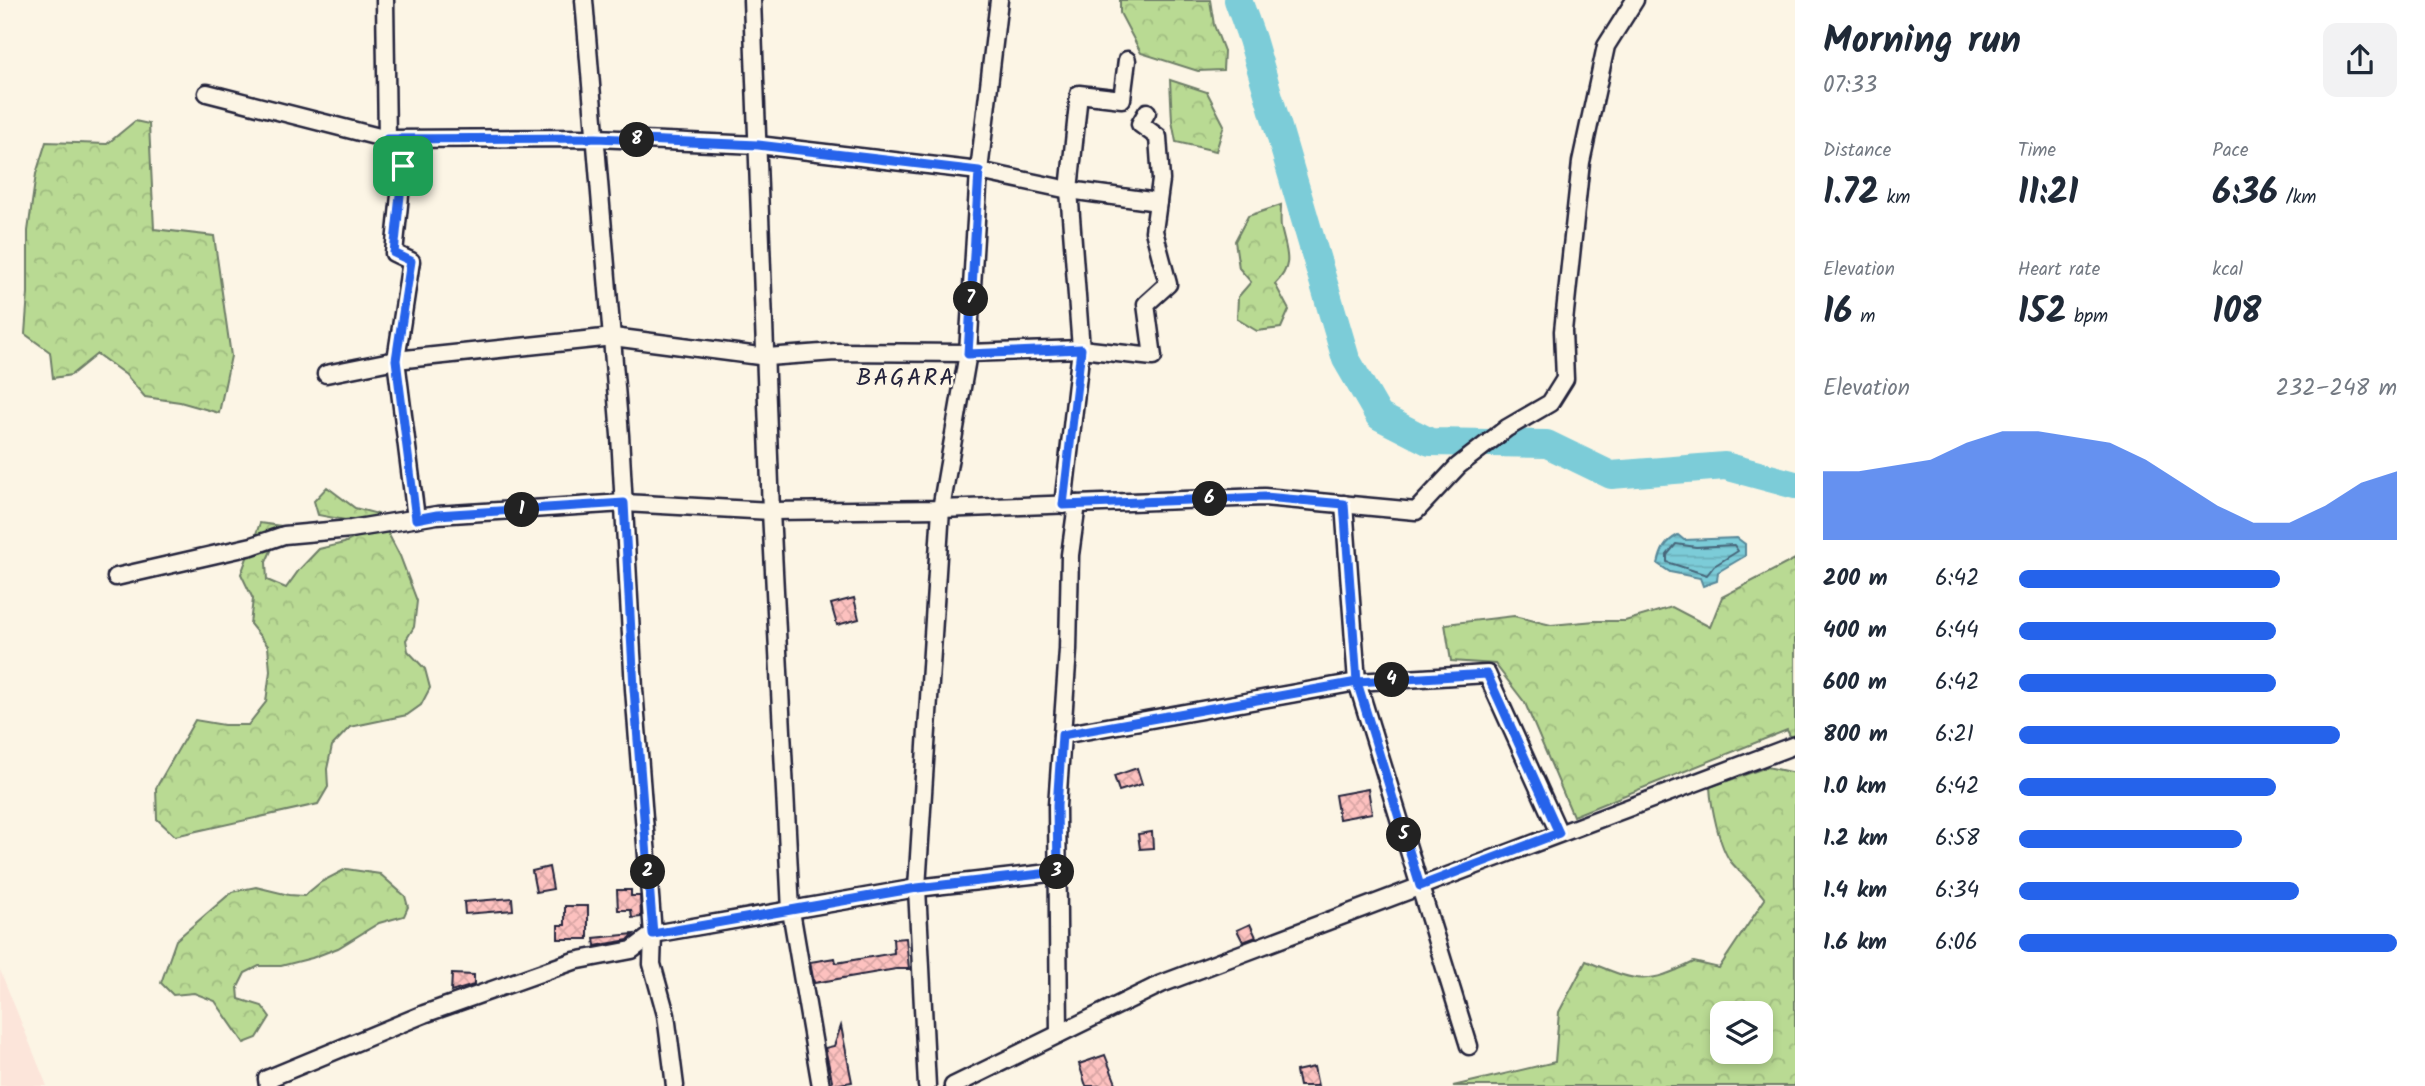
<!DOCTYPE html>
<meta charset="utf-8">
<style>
body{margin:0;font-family:Kalam,sans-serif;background:#f2f2f3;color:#1f2937;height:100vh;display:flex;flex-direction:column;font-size:26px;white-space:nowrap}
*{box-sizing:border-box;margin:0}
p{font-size:23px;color:#747a83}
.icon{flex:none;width:38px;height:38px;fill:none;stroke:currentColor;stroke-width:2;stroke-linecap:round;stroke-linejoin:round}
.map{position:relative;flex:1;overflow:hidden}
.side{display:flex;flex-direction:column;background:#fff;width:630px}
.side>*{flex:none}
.fabs{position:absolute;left:1710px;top:1001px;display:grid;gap:14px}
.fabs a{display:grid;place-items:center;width:63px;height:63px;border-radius:14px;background:#fff;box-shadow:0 4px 10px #0003;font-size:35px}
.pin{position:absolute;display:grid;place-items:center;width:60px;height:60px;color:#fff;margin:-30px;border-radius:14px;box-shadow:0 4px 10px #0006}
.km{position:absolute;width:35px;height:35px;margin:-18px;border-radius:50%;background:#222;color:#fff;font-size:19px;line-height:35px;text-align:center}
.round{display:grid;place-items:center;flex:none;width:74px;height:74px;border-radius:14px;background:#f2f2f3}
.overview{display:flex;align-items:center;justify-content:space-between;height:119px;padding:0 28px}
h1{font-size:38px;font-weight:700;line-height:52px}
.stats{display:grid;grid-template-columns:repeat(3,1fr);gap:10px;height:119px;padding:7px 28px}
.stats div{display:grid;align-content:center}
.stats b{font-size:35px;font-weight:700}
.stats small{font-size:19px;font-weight:400}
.stats p{font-size:19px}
.chart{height:196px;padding:14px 28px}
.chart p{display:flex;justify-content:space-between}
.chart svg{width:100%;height:126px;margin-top:7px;fill:#2563eb;opacity:.7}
ul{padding:0 28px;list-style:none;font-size:23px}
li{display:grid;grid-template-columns:112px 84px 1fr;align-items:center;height:52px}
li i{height:18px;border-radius:9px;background:#2563eb}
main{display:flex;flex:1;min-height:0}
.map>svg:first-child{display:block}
.built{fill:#fce5da}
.forest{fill:url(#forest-crowns);stroke:#6e7e67;stroke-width:2;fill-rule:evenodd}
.water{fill:url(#water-rules);stroke:#588899;stroke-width:2}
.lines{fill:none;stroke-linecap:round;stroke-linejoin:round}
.shore{stroke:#46667a;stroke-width:2}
.river{stroke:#7cccd8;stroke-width:28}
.building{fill:url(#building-cross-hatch);stroke:#22223b;stroke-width:2}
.minor-casing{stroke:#22223b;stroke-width:21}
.minor{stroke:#fcf5e5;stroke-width:16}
.route-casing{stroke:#fff;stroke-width:14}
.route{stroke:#2563eb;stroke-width:9}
.labels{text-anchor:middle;stroke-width:5;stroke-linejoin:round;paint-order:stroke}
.quarter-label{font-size:24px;letter-spacing:2px;fill:#22223b;stroke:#fcf5e5}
</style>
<main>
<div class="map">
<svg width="1795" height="1086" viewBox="0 0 1795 1086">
<defs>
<pattern id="forest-crowns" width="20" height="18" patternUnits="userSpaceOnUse" patternTransform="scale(1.75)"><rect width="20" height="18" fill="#b9da93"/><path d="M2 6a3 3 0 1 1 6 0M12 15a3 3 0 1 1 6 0" fill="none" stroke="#9fbb80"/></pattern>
<pattern id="water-rules" width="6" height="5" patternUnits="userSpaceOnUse" patternTransform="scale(1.75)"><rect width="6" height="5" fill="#7cccd8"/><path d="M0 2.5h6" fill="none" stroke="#6bafba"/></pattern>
<pattern id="building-cross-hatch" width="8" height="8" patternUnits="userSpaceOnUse" patternTransform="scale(1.75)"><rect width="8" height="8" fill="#fdc1bf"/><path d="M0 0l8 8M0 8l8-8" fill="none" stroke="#d9a6a5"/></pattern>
</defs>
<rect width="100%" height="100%" fill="#fcf5e5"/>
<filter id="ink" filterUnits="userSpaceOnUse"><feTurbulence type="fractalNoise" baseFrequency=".0143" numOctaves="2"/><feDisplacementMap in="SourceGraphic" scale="14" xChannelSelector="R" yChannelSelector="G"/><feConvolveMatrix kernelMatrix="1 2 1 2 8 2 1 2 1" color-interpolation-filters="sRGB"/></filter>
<g filter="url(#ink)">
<!-- built -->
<path class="built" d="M0,970L47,1086H0Z"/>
<!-- forest -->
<g class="forest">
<path d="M1120,0H1210L1214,25L1224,51L1223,70L1198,71L1141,53L1120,13Z"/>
<path d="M1170,80L1207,92L1224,125L1216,151L1176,142L1172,121Z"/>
<path d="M135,121L149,124L154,229L214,236L231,356L219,413L180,402L145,397L126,375L97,354L71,375L53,378L50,352L25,334L28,293V231L36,174L46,142L107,144Z"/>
<path d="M1281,205C1281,212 1280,220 1281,227C1286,252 1295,264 1275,284L1289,310L1281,328L1257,331L1237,319L1238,297L1251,282L1239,268L1235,241L1248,216Z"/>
<path d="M327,487L355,508L378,514L400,556L417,601L414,627L406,640L408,651L425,669L430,688L421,705L407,715L350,727L332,746L327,769L328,787L318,804L175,836L157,819L156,788L195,720L224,725H248L266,702L270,671L268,646L250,624L253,599L241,574L260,523L282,526L266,562L267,580L286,588L299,570L319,549L344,543L363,534L345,520L318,515L314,501Z"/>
<path d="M1795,559V746L1787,730L1573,816L1525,703L1495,664L1451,661L1445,624L1514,616L1551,625L1595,621H1625L1672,607L1710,627L1722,597Z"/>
<path d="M1767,767L1795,773V1086H1453L1555,1062L1559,1012L1586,961C1636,981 1643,987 1694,962L1719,968L1765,899C1755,885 1742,875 1731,862C1719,847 1711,805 1710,787ZM1722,1013H1760V1052H1722Z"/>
<path d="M346,869L380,874L405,896L408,907L404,916L379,923L338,948L312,958L281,966H259L245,973L238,987L239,999L262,1006L270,1017L257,1038L244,1043L215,1001L194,993L173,995L161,983L176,940L232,892L256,887L289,895L304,896L321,882Z"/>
</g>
<!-- water -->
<path class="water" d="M1678,535L1684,540L1737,538L1745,544V556L1718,572L1717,581L1703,586L1700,578L1670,572L1658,564C1661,550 1665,542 1678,535Z"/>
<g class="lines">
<!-- shore -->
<path class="shore" d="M1676,544L1696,547L1734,545L1738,551L1714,566L1707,575L1667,562V555Z"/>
<!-- river -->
<path class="river" d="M1238,0L1252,39L1346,359L1379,416L1430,442L1547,444L1611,475L1725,466L1795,485"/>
</g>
<!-- building -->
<g class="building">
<path d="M854,598L859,619L837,625L831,604Z"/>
<path d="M1137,768L1142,784L1119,791L1114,776Z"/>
<path d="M1368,789L1372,813L1339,819L1335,795Z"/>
<path d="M1152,832L1153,848L1140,849L1138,834Z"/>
<path d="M549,867L553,889L536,892L532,871Z"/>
<path d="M617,890H631V896H640L641,917L632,918L631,910H618Z"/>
<path d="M512,898L513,910L465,914L464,902Z"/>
<path d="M565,906H588V939H558V925H565Z"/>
<path d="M1250,924L1256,937L1243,942L1237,930Z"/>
<path d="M634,934L628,940L595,946L594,938Z"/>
<path d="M906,938L909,969H896L814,983L810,962L835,958L836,963L894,953L893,939Z"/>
<path d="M452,974L474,975V985L451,992Z"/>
<path d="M841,1026L852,1082L833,1085L825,1048L834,1046Z"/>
<path d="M1105,1055L1117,1086H1086L1079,1064Z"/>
<path d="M1314,1067L1318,1086H1299L1296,1071Z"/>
</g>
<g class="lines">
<!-- minor casing -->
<g class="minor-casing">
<g id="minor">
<path d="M385,0L387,139L384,157L403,166L394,253L411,261L396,360L416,518"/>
<path d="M584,0L620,435L634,689L653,934L652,964L666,1015L675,1086"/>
<path d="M752,0L771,511L791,911L821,1086"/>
<path d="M207,93L387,139L596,138L758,145L979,171L1069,190L1158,202"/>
<path d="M326,374L396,360L613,337L767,357L835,352L968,353L1081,349L1153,357L1146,304L1168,284L1154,231L1161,180L1158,137L1140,124L1147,112"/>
<path d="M1344,504L1357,682L1469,1046"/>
<path d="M1063,505L1081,349L1069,190L1079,94L1122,99L1127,60"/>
<path d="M116,577L252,546L284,535L351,529L437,515L624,503L771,511L941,509L1264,497L1416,511L1458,466L1507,428L1550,403L1565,379L1563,331L1581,162L1606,46L1635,0"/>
<path d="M1062,735L1357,682L1487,674L1559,833"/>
<path d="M1059,1034L1057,806L1068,650L1070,555L1077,504"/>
<path d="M268,1086L267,1079L424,1014L574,961L632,950L653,934L917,888L1058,872"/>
<path d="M927,1086L917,888L941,509L968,353L979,171L999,0"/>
<path d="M953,1086L1161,984L1795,745"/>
</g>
</g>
<!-- minor -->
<use href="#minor" class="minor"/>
</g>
</g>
<g class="lines" filter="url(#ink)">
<!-- route casing -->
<g class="route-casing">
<path id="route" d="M403,166L394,253L411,261L396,360L416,519L437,515L624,503L634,689L653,934L917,888L1058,872L1057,806L1062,735L1357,682L1487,674L1559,833L1420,886L1357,682L1344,504L1265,497L1063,505L1081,349L968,354L979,171L758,145L596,138L387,139L384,157L403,166"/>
</g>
<!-- route -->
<use href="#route" class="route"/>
</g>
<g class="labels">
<!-- quarter labels -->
<g class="quarter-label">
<text x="906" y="385">BAGARA</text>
</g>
</g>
</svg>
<div class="fabs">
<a><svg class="icon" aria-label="layers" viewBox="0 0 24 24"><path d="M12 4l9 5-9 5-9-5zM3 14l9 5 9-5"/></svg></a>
</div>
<div class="pin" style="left:403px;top:166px;background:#1e9e55"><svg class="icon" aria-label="arrive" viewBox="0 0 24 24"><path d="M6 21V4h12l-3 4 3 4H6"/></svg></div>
<b class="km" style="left:522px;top:510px">1</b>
<b class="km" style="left:648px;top:872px">2</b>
<b class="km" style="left:1057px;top:872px">3</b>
<b class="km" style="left:1392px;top:680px">4</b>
<b class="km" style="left:1404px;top:835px">5</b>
<b class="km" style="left:1210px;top:499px">6</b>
<b class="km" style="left:971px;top:299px">7</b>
<b class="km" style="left:637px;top:140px">8</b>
</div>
<section class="side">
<div class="overview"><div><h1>Morning run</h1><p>07:33</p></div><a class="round"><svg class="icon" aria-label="share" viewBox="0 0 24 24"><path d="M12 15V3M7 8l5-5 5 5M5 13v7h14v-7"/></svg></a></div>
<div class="stats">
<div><p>Distance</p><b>1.72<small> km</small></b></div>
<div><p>Time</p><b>11:21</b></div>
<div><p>Pace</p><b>6:36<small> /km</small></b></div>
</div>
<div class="stats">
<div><p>Elevation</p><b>16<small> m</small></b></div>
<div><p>Heart rate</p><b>152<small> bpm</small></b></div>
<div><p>kcal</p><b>108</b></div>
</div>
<div class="chart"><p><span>Elevation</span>232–248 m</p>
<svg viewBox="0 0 160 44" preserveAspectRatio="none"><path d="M0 44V20L10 20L20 18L30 16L40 10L50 6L60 6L70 8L80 10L90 16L100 24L110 32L120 38L130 38L140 32L150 24L160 20V44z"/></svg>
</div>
<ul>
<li><b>200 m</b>6:42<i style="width:69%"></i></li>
<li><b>400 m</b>6:44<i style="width:68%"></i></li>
<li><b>600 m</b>6:42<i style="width:68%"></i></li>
<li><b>800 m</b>6:21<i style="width:85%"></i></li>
<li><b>1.0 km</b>6:42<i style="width:68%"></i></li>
<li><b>1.2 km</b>6:58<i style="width:59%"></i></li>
<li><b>1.4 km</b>6:34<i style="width:74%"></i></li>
<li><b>1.6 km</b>6:06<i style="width:100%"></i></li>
</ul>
</section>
</main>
